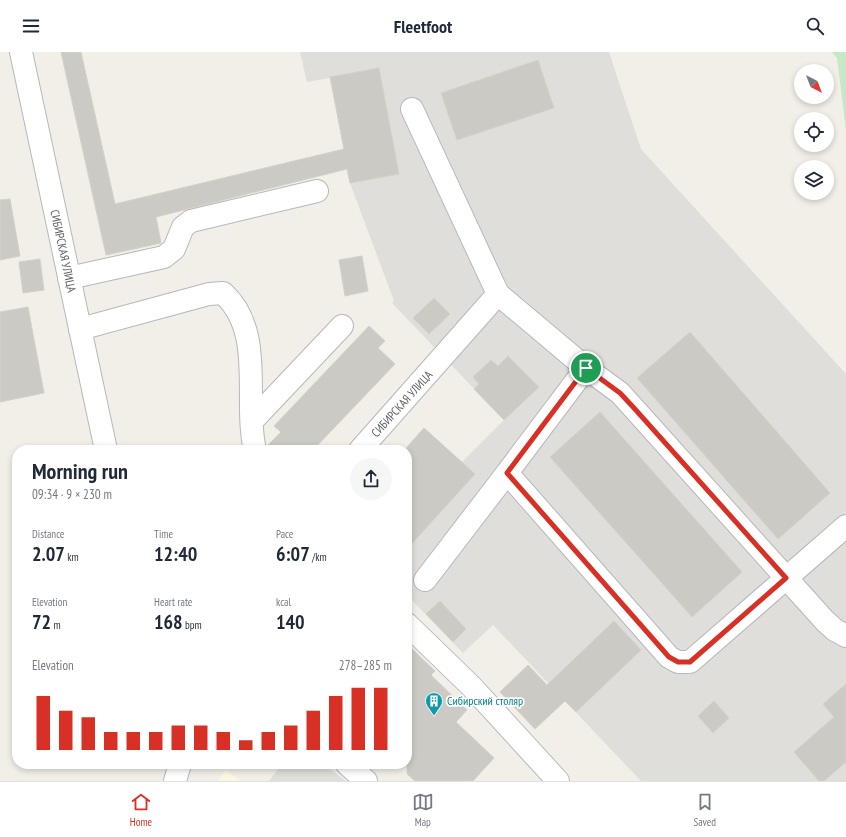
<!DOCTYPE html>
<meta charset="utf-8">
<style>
body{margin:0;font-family:"PT Sans Narrow",sans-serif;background:#f6f6f7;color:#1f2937;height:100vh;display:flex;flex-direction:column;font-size:15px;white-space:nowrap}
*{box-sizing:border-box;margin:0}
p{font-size:13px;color:#747a83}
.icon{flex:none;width:22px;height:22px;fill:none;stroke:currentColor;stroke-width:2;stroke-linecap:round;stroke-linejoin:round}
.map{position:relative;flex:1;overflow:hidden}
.sheet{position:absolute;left:12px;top:393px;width:400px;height:324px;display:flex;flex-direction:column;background:#fff;border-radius:16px;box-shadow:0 2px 6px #0003}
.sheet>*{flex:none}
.needle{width:26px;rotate:138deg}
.tools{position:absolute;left:794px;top:12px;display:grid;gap:8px}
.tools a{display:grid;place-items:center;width:40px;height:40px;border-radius:50%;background:#fff;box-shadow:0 2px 6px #0003;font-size:20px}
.pin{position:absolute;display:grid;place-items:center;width:34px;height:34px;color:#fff;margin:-17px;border:2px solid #fff;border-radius:50%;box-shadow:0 1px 4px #0007}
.round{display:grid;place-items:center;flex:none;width:42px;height:42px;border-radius:21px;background:#f6f6f7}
.headline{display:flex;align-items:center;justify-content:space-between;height:68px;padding:0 20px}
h1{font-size:22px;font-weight:600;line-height:30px}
.figures{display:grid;grid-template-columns:repeat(3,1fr);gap:6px;height:68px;padding:4px 20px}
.figures div{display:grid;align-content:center}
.figures b{font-size:20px;font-weight:600}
.figures small{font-size:11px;font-weight:400}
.figures p{font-size:11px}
.chart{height:112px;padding:8px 20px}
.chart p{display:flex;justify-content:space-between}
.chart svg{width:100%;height:72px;margin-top:4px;stroke:#d93025;stroke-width:6}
header{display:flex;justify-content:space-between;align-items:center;height:52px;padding:0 20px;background:#fff;font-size:18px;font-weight:600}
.tab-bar{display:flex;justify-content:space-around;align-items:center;height:56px;border-top:1px solid #e0e1e3;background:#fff;font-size:11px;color:#747a83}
.tab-bar a{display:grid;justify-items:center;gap:2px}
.tab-bar .selected{color:#d93025}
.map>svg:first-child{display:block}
.commercial{fill:#fef7e0}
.industrial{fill:#e0deda}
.green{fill:#c5e8c5}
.building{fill:#cccac5;stroke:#d6d1c6}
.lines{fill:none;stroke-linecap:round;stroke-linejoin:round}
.minor-casing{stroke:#b5b8bc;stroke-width:24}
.minor{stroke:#fff;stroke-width:22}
.route-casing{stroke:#fff;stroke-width:8}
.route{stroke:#d93025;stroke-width:5}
.labels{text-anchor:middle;stroke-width:3.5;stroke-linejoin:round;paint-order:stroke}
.street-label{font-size:12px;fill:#5f6368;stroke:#fff}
.culture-label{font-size:12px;fill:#0d838f;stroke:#fff;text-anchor:start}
</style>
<header><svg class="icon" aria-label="menu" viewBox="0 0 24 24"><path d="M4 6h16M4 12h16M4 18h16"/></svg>Fleetfoot<svg class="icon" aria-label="search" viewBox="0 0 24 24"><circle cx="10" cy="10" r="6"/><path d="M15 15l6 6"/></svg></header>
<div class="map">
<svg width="846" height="729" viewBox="0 0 846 729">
<rect width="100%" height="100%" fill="#f1efe8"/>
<!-- commercial -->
<path class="commercial" d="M226,718L233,724L241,729H218Z"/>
<!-- industrial -->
<g class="industrial">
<path d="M300,0H609L641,97L846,322V729H641L493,573L463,601L407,543V398H404L424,376L462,410L504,368L392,251L394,249L350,131L330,26L307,30Z"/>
<path d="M282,712H323L346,729H269Z"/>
</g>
<!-- green -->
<path class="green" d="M832,0H846V78L837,6Z"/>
<!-- building -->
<g class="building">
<path d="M61,0H81L115,152L344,97L330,25L379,16L399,122L350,131L347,117L156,165L161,191L106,203Z"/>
<path d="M538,8L554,56L457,88L441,41Z"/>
<path d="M10,147L20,204L0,208V148Z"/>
<path d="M362,204L368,239L345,244L339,208Z"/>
<path d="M40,207L44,238L23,241L19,210Z"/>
<path d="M434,246L450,262L429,282L413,266Z"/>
<path d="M28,255L44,341L0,350V260Z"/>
<path d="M369,274L385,289L378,296L395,312L313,398H267V394L281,380L274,374Z"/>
<path d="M690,280L830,441L778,487L637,326Z"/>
<path d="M508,304L539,335L504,368L474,337L479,332L473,325L491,308L498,314Z"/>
<path d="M600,360L742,520L692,565L550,405Z"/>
<path d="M424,376L475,422L407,497V395Z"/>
<path d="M440,549L466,577L453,590L426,562Z"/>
<path d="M614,569L641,598L576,660L565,649L535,677L500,640L528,613L547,633Z"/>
<path d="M407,592L435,619L431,623L467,658L456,670L494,706L473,729H415L407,722Z"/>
<path d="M846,632V710L824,729H819L794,700L834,665L823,652Z"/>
<path d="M714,649L729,666L713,681L698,664Z"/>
</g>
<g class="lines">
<!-- minor casing -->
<g class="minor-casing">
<g id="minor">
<path d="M21,0L106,398"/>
<path d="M412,57L498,242L586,316L620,341L825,569L835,578L846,584"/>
<path d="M69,226L164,205L174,197L183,175L191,169L317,139"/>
<path d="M80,277L209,242L223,241C266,280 243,348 255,398"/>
<path d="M586,316L507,421L669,605L678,610H690L846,474"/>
<path d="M253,368L342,274"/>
<path d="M360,398L498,242"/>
<path d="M425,528L507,421"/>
<path d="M407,572L471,634L558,729"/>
<path d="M347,712L366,729"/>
<path d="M175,729L180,712"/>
</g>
</g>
<!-- minor -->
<use href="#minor" class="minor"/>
</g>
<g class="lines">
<!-- route casing -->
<g class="route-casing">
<path id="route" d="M586,316L620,341L634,356L786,526L690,610H678L669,605L507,421Z"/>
</g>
<!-- route -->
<use href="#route" class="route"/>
</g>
<!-- icons -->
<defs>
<g id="building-pin" transform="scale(0.9)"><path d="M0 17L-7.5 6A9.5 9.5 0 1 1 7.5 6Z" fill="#0f9aa8" stroke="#fff"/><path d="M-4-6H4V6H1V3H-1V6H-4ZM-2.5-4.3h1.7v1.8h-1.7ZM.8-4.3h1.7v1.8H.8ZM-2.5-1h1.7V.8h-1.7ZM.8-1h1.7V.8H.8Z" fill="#fff"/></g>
</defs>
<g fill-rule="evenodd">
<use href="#building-pin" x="434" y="649"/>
</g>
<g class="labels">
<!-- street labels -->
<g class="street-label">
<text transform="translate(63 199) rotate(78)" y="4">СИБИРСКАЯ УЛИЦА</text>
<text transform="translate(402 352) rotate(-48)" y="4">СИБИРСКАЯ УЛИЦА</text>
</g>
<!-- culture labels -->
<g class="culture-label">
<text x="447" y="653">Сибирский столяр</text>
</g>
</g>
</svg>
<div class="tools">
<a><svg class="needle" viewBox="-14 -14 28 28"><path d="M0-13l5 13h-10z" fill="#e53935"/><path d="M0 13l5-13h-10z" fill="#747a83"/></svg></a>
<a><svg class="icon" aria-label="locate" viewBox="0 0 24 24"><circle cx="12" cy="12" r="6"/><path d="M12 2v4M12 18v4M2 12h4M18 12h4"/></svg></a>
<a><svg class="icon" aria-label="layers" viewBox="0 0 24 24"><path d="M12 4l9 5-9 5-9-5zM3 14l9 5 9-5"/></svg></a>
</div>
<div class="pin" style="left:586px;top:316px;background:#1e9e55"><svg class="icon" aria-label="arrive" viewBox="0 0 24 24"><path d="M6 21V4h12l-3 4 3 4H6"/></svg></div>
<section class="sheet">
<div class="headline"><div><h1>Morning run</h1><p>09:34 · 9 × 230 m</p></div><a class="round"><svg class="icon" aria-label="share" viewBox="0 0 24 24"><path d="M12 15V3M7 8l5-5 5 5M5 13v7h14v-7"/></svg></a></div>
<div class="figures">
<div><p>Distance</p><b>2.07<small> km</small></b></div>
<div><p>Time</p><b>12:40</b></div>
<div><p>Pace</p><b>6:07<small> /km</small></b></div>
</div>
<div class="figures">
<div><p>Elevation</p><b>72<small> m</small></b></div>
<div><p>Heart rate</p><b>168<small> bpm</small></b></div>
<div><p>kcal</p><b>140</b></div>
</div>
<div class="chart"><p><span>Elevation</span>278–285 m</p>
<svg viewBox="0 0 160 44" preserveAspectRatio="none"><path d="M5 44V11M15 44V20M25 44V24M35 44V33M45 44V33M55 44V33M65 44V29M75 44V29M85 44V33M95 44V38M105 44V33M115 44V29M125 44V20M135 44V11M145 44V6M155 44V6"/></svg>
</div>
</section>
</div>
<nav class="tab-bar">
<a class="selected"><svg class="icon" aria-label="home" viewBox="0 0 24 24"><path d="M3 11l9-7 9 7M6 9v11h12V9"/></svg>Home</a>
<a><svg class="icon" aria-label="map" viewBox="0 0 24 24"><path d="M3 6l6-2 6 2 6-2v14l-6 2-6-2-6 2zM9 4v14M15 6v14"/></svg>Map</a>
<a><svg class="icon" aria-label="saved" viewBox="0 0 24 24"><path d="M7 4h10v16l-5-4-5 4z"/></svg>Saved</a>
</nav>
